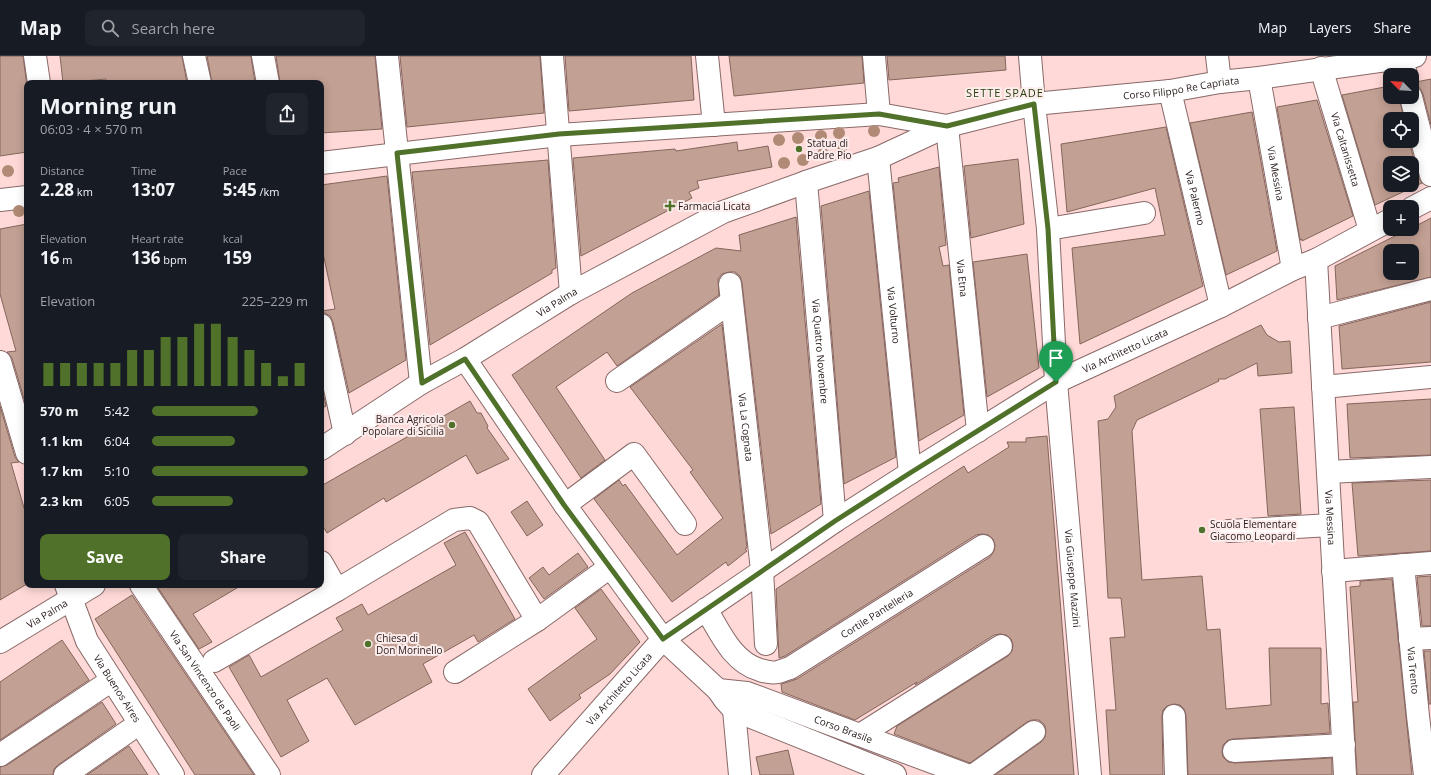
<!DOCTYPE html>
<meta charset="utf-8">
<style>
body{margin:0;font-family:"Open Sans",sans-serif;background:#20242c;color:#f1f3f6;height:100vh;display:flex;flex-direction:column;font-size:15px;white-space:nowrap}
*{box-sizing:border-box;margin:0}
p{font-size:13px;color:#9ea1a6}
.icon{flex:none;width:22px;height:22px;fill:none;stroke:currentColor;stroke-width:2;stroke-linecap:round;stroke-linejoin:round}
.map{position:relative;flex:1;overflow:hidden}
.panel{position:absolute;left:24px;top:24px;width:300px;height:508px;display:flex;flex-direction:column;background:#171b24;border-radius:8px;box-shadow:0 2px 10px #0003}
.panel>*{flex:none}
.needle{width:26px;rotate:294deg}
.fabs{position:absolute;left:1383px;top:12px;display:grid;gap:8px}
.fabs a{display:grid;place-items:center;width:36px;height:36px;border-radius:8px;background:#171b24;box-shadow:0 2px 10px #0003;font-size:20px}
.pin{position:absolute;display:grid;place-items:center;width:34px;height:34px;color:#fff;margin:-41px -17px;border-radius:50% 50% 50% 0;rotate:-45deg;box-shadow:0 0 4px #0007}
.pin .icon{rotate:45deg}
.round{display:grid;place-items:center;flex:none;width:42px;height:42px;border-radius:8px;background:#20242c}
.overview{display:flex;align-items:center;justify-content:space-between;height:68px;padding:0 16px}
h1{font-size:22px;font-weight:700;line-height:30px}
.metrics{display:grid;grid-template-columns:repeat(3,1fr);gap:6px;height:68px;padding:4px 16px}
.metrics div{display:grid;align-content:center}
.metrics b{font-size:17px;font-weight:700}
.metrics small{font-size:11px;font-weight:400}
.metrics p{font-size:11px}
.chart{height:112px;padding:8px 16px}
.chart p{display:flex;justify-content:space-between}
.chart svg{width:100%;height:72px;margin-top:4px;stroke:#4f7129;stroke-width:6}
.cta{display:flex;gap:8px;margin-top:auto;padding:8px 16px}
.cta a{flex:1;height:46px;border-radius:8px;background:#4f7129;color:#fff;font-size:16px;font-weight:700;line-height:46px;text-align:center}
.cta a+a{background:#20242c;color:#f1f3f6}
ul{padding:0 16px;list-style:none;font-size:13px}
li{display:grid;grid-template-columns:64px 48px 1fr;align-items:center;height:30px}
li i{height:10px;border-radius:5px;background:#4f7129}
header{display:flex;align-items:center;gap:24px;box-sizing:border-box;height:56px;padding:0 20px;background:#171b24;border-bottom:1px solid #363941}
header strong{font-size:19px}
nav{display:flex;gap:22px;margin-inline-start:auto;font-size:14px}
.search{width:280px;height:36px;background:#20242c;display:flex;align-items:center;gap:10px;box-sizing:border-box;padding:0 14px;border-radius:8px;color:#9ea1a6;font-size:15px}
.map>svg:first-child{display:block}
.building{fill:#c2a093;stroke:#84665b;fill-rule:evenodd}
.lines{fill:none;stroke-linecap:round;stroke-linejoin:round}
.minor-casing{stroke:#896968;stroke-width:24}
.major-casing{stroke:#896968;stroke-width:24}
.minor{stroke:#fff;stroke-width:22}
.major{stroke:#fff;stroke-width:22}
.tree{fill:#b08a74}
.route-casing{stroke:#fff;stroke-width:8}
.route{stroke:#4f7129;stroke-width:5}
.poi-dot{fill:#4f7129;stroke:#fcedec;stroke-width:1.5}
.labels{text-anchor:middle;stroke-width:4;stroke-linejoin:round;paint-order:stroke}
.street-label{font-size:10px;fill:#271a19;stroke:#fcedec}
.poi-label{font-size:10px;fill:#271a19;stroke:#fcedec;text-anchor:start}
.neighbourhood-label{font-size:11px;letter-spacing:1px;fill:#29400e;stroke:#fcedec}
</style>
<header>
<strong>Map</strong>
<div class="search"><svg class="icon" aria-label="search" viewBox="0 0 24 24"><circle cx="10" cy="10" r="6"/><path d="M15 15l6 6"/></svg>Search here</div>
<nav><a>Map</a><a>Layers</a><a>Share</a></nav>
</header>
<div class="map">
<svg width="1431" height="719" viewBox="0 0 1431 719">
<rect width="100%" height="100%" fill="#ffd9d8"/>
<!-- building -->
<g class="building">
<path d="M0,0H23L27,30V96L0,100Z"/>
<path d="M60,0H182L187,27H106V23L63,27Z"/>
<path d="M207,0H251L255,27H212Z"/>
<path d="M276,0H375L382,73L321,77V27H280Z"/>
<path d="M400,0H540L544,57L407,71Z"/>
<path d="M565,0H691L694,44L569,55Z"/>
<path d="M729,0H862L864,27L734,40Z"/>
<path d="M887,0H1005L1006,14L889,24Z"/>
<path d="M1431,23V69L1423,38L1420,32L1413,29L1416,26Z"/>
<path d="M1390,30V41H1399L1404,63H1390V85H1409L1419,122L1422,127L1375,149L1342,39ZM1390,107H1412V129H1390Z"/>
<path d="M1317,44L1353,160L1302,185V183L1300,184L1277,51Z"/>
<path d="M1252,56L1277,195L1226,219L1190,67Z"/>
<path d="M1166,71L1203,230L1080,288L1072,192L1165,179L1155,132L1067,156L1061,88Z"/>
<path d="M737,86L738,95L768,90L772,111L697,125L699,132L689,136L692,142L581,200L573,102L675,93L676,95Z"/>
<path d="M1018,103L1024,168L971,182L964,110Z"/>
<path d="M548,104L556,212L552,214V217L430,289L412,116Z"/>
<path d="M939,111L946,189L939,191L943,210L949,209L964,359L919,385L893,127L899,126L898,122Z"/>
<path d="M387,120L406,304L349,337L333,266L330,260L325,257H321V255L335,253L321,188V129Z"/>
<path d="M869,135L896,401L844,428L821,150Z"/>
<path d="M796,161L821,448L771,478L742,227L740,220L735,216H729L722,218L718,223L719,239L617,310L607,296L556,331L605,404L581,422L512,319L632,237L716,192L741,195L739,179Z"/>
<path d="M1431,162V221L1337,244L1335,210L1409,173H1412V172ZM1390,195H1412V217H1390Z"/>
<path d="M27,168V353L12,302L7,296L16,295L0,238V173Z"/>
<path d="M1027,198L1039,312L987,341L973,206Z"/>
<path d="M1431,246V306L1342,313L1339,270Z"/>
<path d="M722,268L747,492L745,493L747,495L728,510L726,506L672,546L594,443L619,424L623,430L625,428L677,499L723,462L690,416L693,414L630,331Z"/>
<path d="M1261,269L1267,279L1279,286L1290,285L1292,317L1258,320L1257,307L1225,323H1218L1219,325L1137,364L1132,375L1142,524L1202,520L1207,574L1220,573L1226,653L1271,649L1269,592H1321V648L1328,647L1330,677L1233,683L1228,684L1223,689L1222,696L1223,701L1228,706L1235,707L1332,702V719H1188L1186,659L1184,653L1180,649L1174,648L1167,650L1163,654L1162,660L1163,719H1110L1106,654H1116L1110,582L1125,581L1121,542H1108L1098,365L1108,363L1116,351L1114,340Z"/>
<path d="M321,327L326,350L321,353Z"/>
<path d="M1431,343V399L1350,402L1347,348Z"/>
<path d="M470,345L477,357H481L488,370L487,372L509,403L477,418L466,399L386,446L384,442L327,477L321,467V430Z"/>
<path d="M0,350L15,401L19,406L11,407L27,462V528L0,544Z"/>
<path d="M1294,351L1301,458L1268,460L1260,353Z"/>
<path d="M1047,380L1074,719H995L1041,686L1045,681L1046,674L1044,668L1039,664H1032L1027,666L970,707L894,678L897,670L1008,600L1012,595L1013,589L1011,583L1006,579L1000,578L994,579L915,629L917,626L855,664L782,636L781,628L797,623L990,501L994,495L995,489L993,483L988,479L982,478L976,479L785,600L779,602L776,533L964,410L968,417L1009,391L1007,386H1026V382Z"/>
<path d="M1431,424V495L1358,500L1352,427Z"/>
<path d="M527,445L543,469L527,480L511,456Z"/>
<path d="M465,476L515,563L478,586L474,579L423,608L432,626L355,669L327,622L287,644L309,685L281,701L229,611L249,599L261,621L343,574L336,562L362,548L368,559L456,509L444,487Z"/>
<path d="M578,497L588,511L544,543L529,522L543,511L549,519Z"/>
<path d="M1431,520V570H1422L1417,521Z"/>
<path d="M1392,523L1412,719H1357L1353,646H1358L1350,531L1360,530V525Z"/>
<path d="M156,529H242L193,558L212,586L199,593Z"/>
<path d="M601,533L640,586L610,618L579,639L581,642L550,665L528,633L597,583L575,552Z"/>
<path d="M132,539L254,719H195L95,563Z"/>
<path d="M62,584L89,624L0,684V626Z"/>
<path d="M1424,595H1431V648H1429Z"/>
<path d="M102,646L116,668L58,709L54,713L53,719H0V711L7,709Z"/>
<path d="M129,690L148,719H87Z"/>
<path d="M788,694L794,719H760L756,701Z"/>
</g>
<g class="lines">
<!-- minor casing -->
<g class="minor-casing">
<g id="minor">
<path d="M35,0L39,27"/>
<path d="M194,0L200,27"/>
<path d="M263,0L268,27"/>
<path d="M387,0L421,327"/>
<path d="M552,0L571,237"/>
<path d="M707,0L714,69"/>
<path d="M874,0L879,58"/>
<path d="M1217,0L1220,26"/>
<path d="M1402,2L1406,19"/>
<path id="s1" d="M1321,12L1370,174"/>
<path id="s2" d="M1259,22L1293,213"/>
<path id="s3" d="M1170,35L1221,250"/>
<path d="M1411,41L1431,119"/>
<path id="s4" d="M1034,48L1048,173L1056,326L1090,719"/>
<path id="s5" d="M947,70L978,375"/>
<path id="s6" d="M878,102L910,417"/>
<path id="s7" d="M806,126L835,465"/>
<path d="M1412,152L1431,142"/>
<path d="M1048,173L1144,157"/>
<path id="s8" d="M1316,204L1345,719"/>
<path id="s9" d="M730,228L762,514L766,588"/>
<path d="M1319,262L1431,233"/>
<path d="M321,269L345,378"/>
<path d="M465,303L565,449L663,583L718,634L725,644L734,654L895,719"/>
<path d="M0,306L27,397"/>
<path d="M617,325L731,246"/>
<path d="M1323,331L1431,321"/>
<path d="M1328,416L1431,411"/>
<path d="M565,449L634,398L685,468"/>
<path d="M1229,475L1331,469"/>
<path d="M321,506L337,534L454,464L470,462L478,466L537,564L455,616"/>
<path id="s10" d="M1403,509L1418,660L1425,719"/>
<path d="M1333,515L1431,507"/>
<path id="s11" d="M66,529L87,585L173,719"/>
<path id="s12" d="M141,529L269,719"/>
<path id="s13" d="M706,553C720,576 732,606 760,614C766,616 772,617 778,616C782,615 786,613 790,612L983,490"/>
<path d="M537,564L610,511"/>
<path d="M1410,583L1431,582"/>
<path d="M214,605L337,534"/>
<path id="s14" d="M718,634L747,637L967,719"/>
<path d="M734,654L740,719"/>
<path d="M1174,660L1176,719"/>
<path d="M860,679L1001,590"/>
<path d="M1234,695L1344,689"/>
<path d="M0,699L112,624"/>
<path d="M65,719L140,667"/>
<path id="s15" d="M543,719L663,583L835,465L910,417L1056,326L1221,250L1293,213L1316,204L1390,164"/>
<path d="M974,719L1034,676"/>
</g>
</g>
<!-- major casing -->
<g class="major-casing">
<g id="major">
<path d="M1030,0L1034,48"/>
<path d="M321,107L559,79L879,58L947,70"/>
<path d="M0,144L27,141"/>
<path id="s16" d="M321,393L421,327L465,303L571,237L723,156L806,126L878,102L947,70L1034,48L1170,35L1220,26L1259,22L1415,0"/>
<path id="s17" d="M0,586L94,529"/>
</g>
</g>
<!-- minor -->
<use href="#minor" class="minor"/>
<!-- major -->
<use href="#major" class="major"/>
</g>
<!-- trees -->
<g class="tree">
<circle cx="874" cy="75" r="6"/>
<circle cx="839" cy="77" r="6"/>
<circle cx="821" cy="80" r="6"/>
<circle cx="798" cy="82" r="6"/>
<circle cx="779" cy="84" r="6"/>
<circle cx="842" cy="90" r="6"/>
<circle cx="823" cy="98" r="6"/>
<circle cx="803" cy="104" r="6"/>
<circle cx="784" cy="107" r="6"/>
<circle cx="8" cy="115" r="6"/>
<circle cx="19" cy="155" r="6"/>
</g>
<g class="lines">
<!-- route casing -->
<g class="route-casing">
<path id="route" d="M1034,48L1048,173L1056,326L910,417L835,465L663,583L564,449L465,303L422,327L397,97L559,78L879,58L947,70Z"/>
</g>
<!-- route -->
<use href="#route" class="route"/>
</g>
<!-- markers -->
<g class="poi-dot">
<circle cx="799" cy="93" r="4"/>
<path d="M668 144h4v4h4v4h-4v4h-4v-4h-4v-4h4z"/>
<circle cx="452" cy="369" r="4"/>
<circle cx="1202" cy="474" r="4"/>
<circle cx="368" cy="588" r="4"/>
</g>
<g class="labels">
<!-- street labels -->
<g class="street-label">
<text dy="4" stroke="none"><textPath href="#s16" startOffset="945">Corso Filippo Re Capriata</textPath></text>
<text dy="4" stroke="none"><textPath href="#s1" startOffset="85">Via Caltanissetta</textPath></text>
<text dy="4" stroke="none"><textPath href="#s2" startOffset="97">Via Messina</textPath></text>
<text dy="4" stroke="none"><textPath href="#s3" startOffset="110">Via Palermo</textPath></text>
<text dy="4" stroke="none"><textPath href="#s5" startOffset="153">Via Etna</textPath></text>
<text dy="4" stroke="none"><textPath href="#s16" startOffset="278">Via Palma</textPath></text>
<text dy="4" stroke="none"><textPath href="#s6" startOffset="158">Via Volturno</textPath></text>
<text dy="4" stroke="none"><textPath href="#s15" startOffset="727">Via Architetto Licata</textPath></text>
<text dy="4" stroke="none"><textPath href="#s7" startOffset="170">Via Quattro Novembre</textPath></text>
<text dy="4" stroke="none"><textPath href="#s9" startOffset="144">Via La Cognata</textPath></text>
<text dy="4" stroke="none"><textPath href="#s8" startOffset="258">Via Messina</textPath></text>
<text dy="4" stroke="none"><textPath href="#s4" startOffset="476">Via Giuseppe Mazzini</textPath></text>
<text dy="4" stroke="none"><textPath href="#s17" startOffset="55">Via Palma</textPath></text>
<text dy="4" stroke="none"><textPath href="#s13" startOffset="217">Cortile Pantelleria</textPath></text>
<text dy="4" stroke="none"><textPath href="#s10" startOffset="106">Via Trento</textPath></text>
<text dy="4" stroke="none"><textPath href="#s12" startOffset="115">Via San Vincenzo de Paoli</textPath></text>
<text dy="4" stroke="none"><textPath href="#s15" startOffset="115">Via Architetto Licata</textPath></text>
<text dy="4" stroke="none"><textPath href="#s11" startOffset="116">Via Buenos Aires</textPath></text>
<text dy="4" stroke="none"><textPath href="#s14" startOffset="132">Corso Brasile</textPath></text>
</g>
<!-- poi labels -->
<g class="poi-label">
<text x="807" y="91">Statua di<tspan x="807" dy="12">Padre Pio</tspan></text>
<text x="678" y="154">Farmacia Licata</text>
<text x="444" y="367" text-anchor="end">Banca Agricola<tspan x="444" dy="12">Popolare di Sicilia</tspan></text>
<text x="1210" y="472">Scuola Elementare<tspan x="1210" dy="12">Giacomo Leopardi</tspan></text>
<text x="376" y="586">Chiesa di<tspan x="376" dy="12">Don Morinello</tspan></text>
</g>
<!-- neighbourhood labels -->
<g class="neighbourhood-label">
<text x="1005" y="41">SETTE SPADE</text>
</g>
</g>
</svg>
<div class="fabs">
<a><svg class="needle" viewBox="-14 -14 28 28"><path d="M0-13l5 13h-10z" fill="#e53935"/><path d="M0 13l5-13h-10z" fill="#9ea1a6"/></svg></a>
<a><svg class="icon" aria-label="locate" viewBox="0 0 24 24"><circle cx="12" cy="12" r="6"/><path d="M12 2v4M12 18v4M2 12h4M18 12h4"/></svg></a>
<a><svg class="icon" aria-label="layers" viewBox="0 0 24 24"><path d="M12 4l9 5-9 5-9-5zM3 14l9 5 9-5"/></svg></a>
<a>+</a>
<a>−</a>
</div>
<div class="pin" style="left:1056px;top:326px;background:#1e9e55"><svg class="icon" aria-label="arrive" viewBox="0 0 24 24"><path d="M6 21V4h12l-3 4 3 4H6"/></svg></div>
<section class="panel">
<div class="overview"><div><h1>Morning run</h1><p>06:03 · 4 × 570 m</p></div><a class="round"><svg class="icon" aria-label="share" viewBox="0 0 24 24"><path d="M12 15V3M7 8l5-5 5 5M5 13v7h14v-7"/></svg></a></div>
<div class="metrics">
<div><p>Distance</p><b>2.28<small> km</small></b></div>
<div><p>Time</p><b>13:07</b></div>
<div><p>Pace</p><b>5:45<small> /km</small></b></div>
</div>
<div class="metrics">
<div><p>Elevation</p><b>16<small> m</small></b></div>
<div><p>Heart rate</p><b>136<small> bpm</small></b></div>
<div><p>kcal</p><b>159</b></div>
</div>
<div class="chart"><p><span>Elevation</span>225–229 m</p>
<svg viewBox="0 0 160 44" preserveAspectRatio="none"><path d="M5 44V30M15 44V30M25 44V30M35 44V30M45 44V30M55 44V22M65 44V22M75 44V14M85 44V14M95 44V6M105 44V6M115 44V14M125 44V22M135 44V30M145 44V38M155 44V30"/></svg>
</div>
<ul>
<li><b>570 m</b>5:42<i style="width:68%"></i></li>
<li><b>1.1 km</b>6:04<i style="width:53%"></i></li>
<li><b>1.7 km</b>5:10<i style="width:100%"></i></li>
<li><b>2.3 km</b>6:05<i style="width:52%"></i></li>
</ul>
<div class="cta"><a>Save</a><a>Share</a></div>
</section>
</div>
